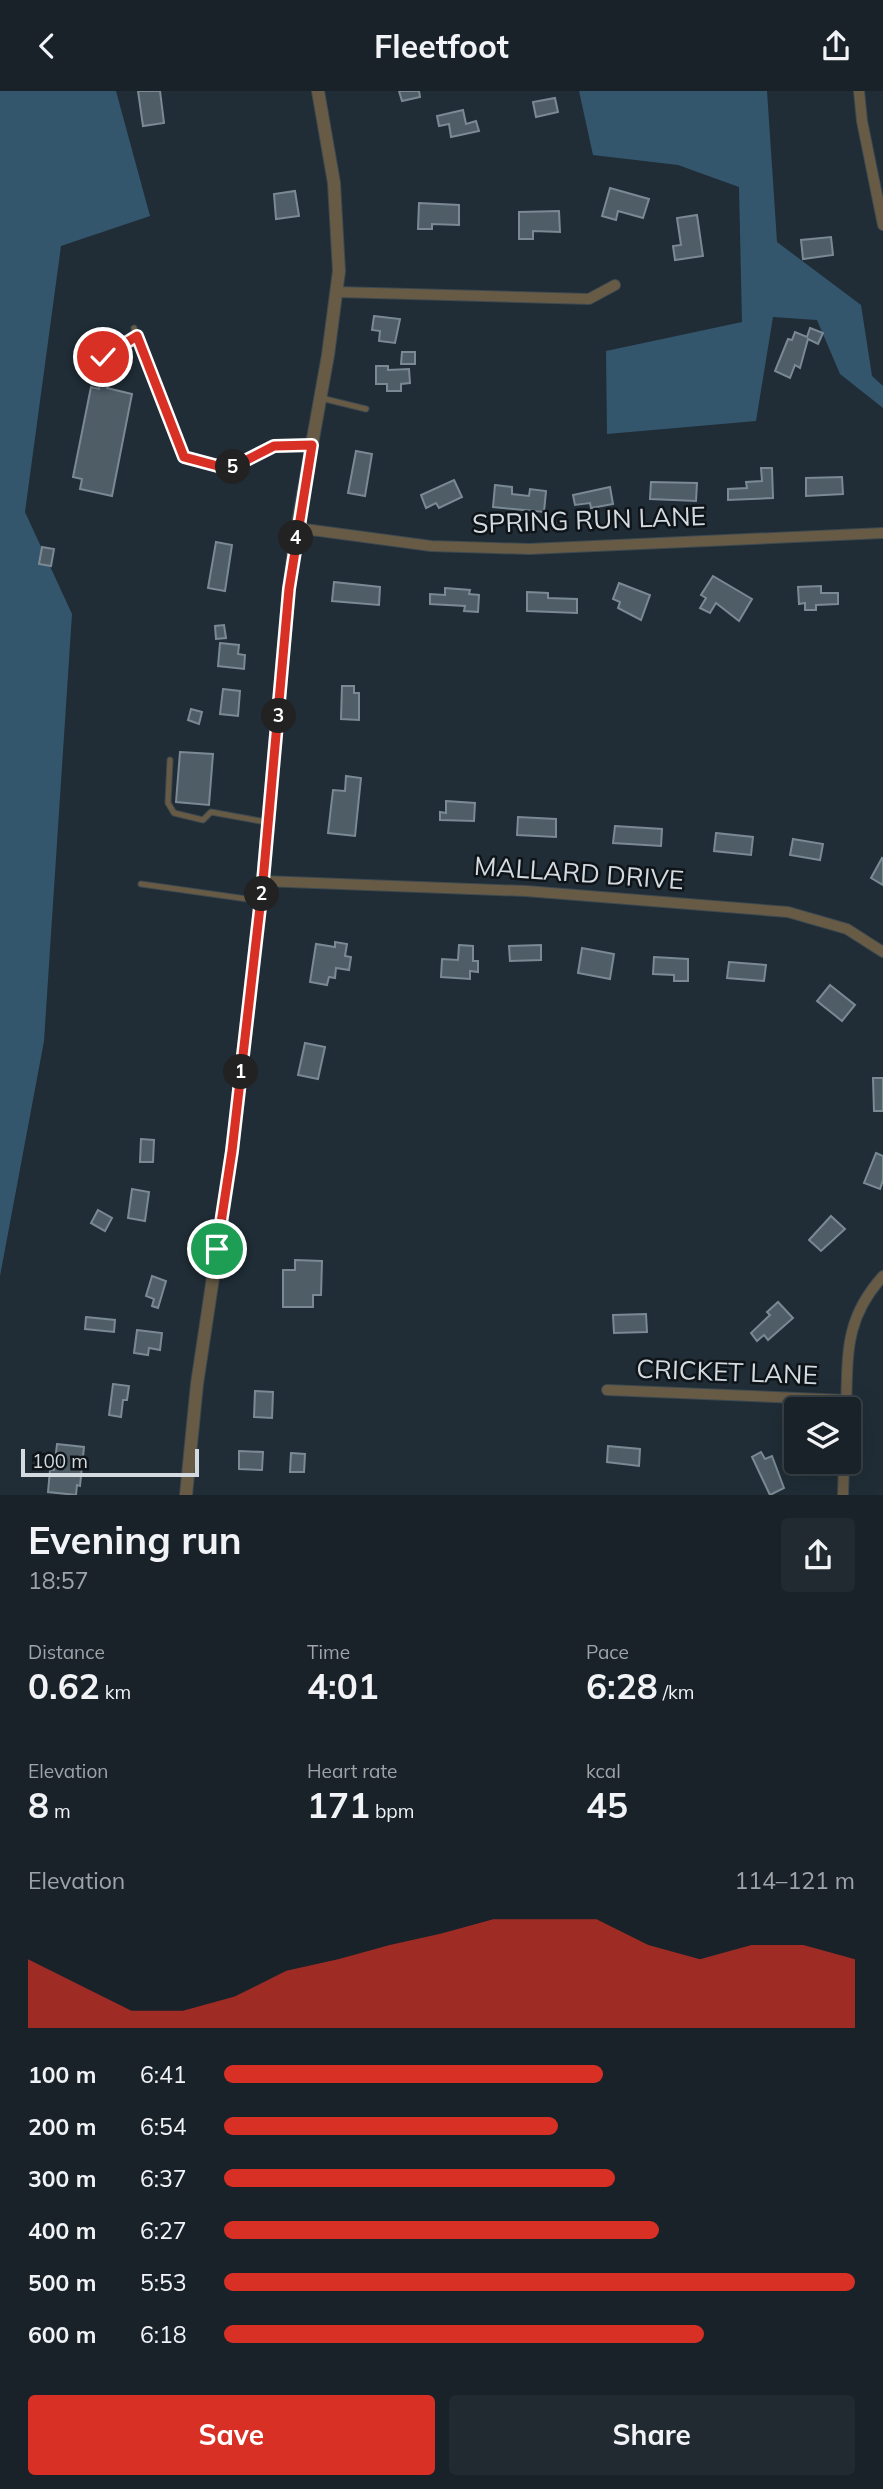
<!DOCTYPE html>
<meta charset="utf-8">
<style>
body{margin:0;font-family:Mulish,sans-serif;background:#212a30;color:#f1f3f6;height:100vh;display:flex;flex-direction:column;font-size:26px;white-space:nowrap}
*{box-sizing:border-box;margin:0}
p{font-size:23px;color:#9fa4a8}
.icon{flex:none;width:38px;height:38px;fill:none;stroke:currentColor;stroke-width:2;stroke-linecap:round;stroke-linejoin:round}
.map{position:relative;height:1404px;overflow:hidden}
.details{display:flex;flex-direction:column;background:#182228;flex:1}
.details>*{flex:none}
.fabs{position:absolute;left:784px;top:1306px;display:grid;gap:14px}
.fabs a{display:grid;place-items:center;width:77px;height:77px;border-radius:7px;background:#182228;box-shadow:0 7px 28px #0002,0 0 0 2px #363f45;font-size:35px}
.scale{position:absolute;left:21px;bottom:18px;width:178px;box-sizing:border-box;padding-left:7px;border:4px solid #d3dbe1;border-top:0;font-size:19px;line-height:24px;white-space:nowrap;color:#d3dbe1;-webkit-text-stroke:5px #0f1418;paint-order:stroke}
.pin{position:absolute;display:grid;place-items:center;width:60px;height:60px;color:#fff;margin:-30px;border:4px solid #fff;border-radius:50%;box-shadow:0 2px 7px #0007}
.km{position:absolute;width:35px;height:35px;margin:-18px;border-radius:50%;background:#222;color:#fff;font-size:19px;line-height:35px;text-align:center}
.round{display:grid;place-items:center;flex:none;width:74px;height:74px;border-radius:7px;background:#212a30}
.head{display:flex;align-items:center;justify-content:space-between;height:119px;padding:0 28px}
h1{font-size:38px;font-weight:700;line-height:52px}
.figures{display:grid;grid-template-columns:repeat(3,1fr);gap:10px;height:119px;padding:7px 28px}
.figures div{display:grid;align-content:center}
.figures b{font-size:35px;font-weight:700}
.figures small{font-size:19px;font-weight:400}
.figures p{font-size:19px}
.chart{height:196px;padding:14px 28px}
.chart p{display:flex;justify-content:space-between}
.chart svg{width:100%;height:126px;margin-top:7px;fill:#d93025;opacity:.7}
.cta{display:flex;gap:14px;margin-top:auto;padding:14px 28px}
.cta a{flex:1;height:80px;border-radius:7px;background:#d93025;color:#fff;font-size:28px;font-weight:700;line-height:80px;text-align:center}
.cta a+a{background:#212a30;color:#f1f3f6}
ul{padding:0 28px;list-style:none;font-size:23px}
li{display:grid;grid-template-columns:112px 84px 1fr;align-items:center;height:52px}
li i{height:18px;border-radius:9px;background:#d93025}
header{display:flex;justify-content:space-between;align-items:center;height:91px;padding:0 28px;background:#182228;font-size:32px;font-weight:700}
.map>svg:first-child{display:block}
.green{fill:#33566d}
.building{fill:#4f5d67;stroke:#7a8994;stroke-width:2}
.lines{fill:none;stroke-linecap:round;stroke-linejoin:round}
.service-casing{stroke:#3d4951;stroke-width:7}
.minor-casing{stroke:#3d4951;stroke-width:12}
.tertiary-casing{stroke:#3d4951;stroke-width:14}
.service{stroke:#675b46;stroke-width:5}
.minor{stroke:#675b46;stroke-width:10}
.tertiary{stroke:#675b46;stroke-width:12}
.route-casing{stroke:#fff;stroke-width:14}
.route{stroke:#d93025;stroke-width:9}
.labels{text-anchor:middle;stroke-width:5;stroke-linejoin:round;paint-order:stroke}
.street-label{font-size:26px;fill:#d3dbe1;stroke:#0f1418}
</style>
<header><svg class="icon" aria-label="back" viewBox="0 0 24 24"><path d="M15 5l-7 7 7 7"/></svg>Fleetfoot<svg class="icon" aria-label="share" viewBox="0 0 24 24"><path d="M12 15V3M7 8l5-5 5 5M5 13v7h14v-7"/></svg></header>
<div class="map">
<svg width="883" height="1404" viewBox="0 0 883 1404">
<rect width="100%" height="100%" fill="#202d36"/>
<!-- green -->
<g class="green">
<path d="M0,0H116L150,125L61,155L25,421L72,523L44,950L0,1185Z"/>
<path d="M579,0H767L777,151L861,214L872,285L883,295V317L840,283L817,229L773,226L756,330L607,343L606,260L742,231L739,96L678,74L593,64Z"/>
</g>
<!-- building -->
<g class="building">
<path d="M138,0H160L164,32L143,35Z"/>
<path d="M399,0H419L420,6L402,10Z"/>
<path d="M555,7L558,21L536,26L533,11Z"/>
<path d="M463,19L466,33L476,30L479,40L451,46L449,33L439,35L437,25Z"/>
<path d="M610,97L649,108L643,127L618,120L616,129L602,125Z"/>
<path d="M295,100L299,125L276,128L274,103Z"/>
<path d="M419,112L459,114V134L432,133V138H418Z"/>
<path d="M559,120L560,141L533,140V148H519V121Z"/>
<path d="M697,124L703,165L675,169L673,155L681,154L677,127Z"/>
<path d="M831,146L833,164L803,168L801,149Z"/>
<path d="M374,225L400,228L395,252L379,250L380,240L372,239Z"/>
<path d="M810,237L823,242L818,253L808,248L800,277L795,274L790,287L775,280L788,248L792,249L795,241L807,246Z"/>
<path d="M402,261H415V273H401Z"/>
<path d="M376,275H388V279L409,278L410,292L401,293V300H387V293H376Z"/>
<path d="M100,292L108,293L107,297L132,303L112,405L80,398L82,388L73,386L91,296L99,298Z"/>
<path d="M356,360L372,363L365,405L348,402Z"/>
<path d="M761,377H772L773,407L728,409V398L747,397L746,391L762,390Z"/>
<path d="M842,386L843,403L806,405V387Z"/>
<path d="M454,389L462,406L439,417L436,412L426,417L421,404Z"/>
<path d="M651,391L697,392L696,410L650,408Z"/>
<path d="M495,394L512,396V403L529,405L530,398L546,400L544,421L493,416Z"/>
<path d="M610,396L613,413L591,417L590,412L575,414L573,404Z"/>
<path d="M216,451L232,454L225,500L208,497Z"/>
<path d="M42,456L54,458L51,475L39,473Z"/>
<path d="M713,485L752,508L739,530L716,512L710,522L700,517L706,507L701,504Z"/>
<path d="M334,491L380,496L379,514L332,510Z"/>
<path d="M619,492L650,504L641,529L618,517L620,511L613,508Z"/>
<path d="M821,495V502H838V513L816,514V519H805V512L799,513L798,496Z"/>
<path d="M445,497L470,499L469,503L479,504L478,521L464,520L465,515L430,513V503L445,504Z"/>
<path d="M527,501L548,502V507L577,508V522L527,520Z"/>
<path d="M224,534L226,547L216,548L215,535Z"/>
<path d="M220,552L239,554L238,563L245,564L244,578L218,575Z"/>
<path d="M342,595H354V602H359V629L341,628Z"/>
<path d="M223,598L240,600L238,625L220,623Z"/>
<path d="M191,618L202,621L199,633L188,629Z"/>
<path d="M180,661L213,663L209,714L176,711Z"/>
<path d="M346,685L361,687L355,745L328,742L333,699L345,700Z"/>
<path d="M446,710L475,712L474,730L440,729V721L446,722Z"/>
<path d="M518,726L556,728V746L517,744Z"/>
<path d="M615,735L662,738L661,755L613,752Z"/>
<path d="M716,742L753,746L751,764L714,760Z"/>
<path d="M793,748L823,753L820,769L790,764Z"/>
<path d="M882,767L883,768V794L871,787Z"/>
<path d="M335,851L347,853L345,865L351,866L349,879L336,877L335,887L329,886L327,894L310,891L316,853L335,856Z"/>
<path d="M459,854L473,855V870H478V881L470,880V888L441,886L442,868L458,869Z"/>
<path d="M541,854V869L510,870L509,855Z"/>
<path d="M582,857L614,863L610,888L578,882Z"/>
<path d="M654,866L688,868V890H674V884L653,883Z"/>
<path d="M729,871L766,874L764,890L727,887Z"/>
<path d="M830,894L855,914L842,930L817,910Z"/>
<path d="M305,952L325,956L318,988L298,984Z"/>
<path d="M873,987H883V1020H874Z"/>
<path d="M141,1048L154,1049L153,1071H140Z"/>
<path d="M876,1062L883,1065V1089L880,1098L864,1092Z"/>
<path d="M132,1098L149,1101L145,1130L128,1127Z"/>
<path d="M98,1119L112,1127L105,1140L91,1132Z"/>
<path d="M831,1125L845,1138L821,1160L809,1149Z"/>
<path d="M295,1169L322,1170L321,1204H313V1216H283V1179H295Z"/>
<path d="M152,1185L166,1190L158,1217L152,1215L154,1208L146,1205Z"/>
<path d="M778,1211L793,1227L768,1249L764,1244L757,1250L751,1242L770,1224L767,1221Z"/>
<path d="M646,1223L647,1241L614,1242L613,1224Z"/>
<path d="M86,1226L115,1229L114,1241L85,1238Z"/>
<path d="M137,1239L162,1242L160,1259L149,1257L148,1264L134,1262Z"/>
<path d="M113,1293L129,1295L127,1309H123L121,1326L109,1324Z"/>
<path d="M255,1300L273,1301L272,1327L254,1326Z"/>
<path d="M57,1353L84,1356L80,1395L77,1394L76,1404L48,1401L50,1379H54Z"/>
<path d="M608,1355L640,1358L639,1375L607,1371Z"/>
<path d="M239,1360L263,1361L262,1379L239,1378Z"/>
<path d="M761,1361L765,1368L772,1365L784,1397L770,1404L752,1366Z"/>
<path d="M291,1362L305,1363L304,1381H290Z"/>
</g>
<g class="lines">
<!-- service casing -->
<g class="service-casing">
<g id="service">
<path d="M134,237L184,366L229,378L274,355L312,354"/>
<path d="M103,266L137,245"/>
<path d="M321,307L366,318"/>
<path d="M170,669L168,712L174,722L203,729L211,721L266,731"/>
<path d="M141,793L261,810"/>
</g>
</g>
<!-- minor casing -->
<g class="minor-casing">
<g id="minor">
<path d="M859,0L862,30L883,134"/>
<path d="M337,201L589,208L615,194"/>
<path d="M297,437L431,455L529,458L883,442"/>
<path d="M263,790L526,800L788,821L847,838L883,861"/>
<path d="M607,1299L846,1309"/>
<path d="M846,1318C848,1263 844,1228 883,1185"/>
<path d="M843,1404L844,1370"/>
</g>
</g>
<!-- tertiary casing -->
<g class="tertiary-casing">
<path id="tertiary" d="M186,1404L197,1293L232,1060L263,790L289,498L297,437L328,264L339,180L334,92L318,0"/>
</g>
<!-- service -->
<use href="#service" class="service"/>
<!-- minor -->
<use href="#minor" class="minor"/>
<!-- tertiary -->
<use href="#tertiary" class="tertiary"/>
</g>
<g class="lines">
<!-- route casing -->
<g class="route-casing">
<path id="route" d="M103,266L137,245L184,366L229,378L274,355L312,354L289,498L263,790L232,1060L217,1158"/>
</g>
<!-- route -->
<use href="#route" class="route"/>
</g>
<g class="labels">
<!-- street labels -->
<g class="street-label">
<text transform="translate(589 429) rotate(-2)" y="9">SPRING RUN LANE</text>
<text transform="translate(579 782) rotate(4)" y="9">MALLARD DRIVE</text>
<text transform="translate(727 1281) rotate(2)" y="9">CRICKET LANE</text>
</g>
</g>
</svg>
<div class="fabs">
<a><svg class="icon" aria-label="layers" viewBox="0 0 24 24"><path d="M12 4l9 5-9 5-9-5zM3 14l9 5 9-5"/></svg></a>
</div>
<div class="scale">100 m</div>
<div class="pin" style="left:217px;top:1158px;background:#1e9e55"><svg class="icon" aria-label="arrive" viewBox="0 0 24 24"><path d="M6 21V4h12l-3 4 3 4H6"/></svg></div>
<div class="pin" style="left:103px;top:266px;background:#d93025"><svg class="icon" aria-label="check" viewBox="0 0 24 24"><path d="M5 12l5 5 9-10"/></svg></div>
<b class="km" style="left:241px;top:981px">1</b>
<b class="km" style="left:262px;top:803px">2</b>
<b class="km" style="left:279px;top:625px">3</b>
<b class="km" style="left:296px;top:447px">4</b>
<b class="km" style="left:233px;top:376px">5</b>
</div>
<section class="details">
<div class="head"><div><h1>Evening run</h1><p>18:57</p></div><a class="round"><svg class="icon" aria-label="share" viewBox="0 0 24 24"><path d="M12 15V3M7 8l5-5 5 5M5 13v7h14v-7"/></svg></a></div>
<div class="figures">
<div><p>Distance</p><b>0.62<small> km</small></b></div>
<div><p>Time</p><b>4:01</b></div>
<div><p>Pace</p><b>6:28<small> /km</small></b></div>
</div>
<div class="figures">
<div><p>Elevation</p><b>8<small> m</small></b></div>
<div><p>Heart rate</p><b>171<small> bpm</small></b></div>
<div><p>kcal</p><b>45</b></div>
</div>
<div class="chart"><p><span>Elevation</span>114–121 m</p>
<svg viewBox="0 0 160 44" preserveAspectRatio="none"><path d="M0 44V20L10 29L20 38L30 38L40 33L50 24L60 20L70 15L80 11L90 6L100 6L110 6L120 15L130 20L140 15L150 15L160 20V44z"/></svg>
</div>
<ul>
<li><b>100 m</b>6:41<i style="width:60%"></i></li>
<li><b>200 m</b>6:54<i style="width:53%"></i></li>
<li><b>300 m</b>6:37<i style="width:62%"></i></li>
<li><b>400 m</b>6:27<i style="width:69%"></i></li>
<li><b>500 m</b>5:53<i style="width:100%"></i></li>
<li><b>600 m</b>6:18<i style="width:76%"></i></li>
</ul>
<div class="cta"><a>Save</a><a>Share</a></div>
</section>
